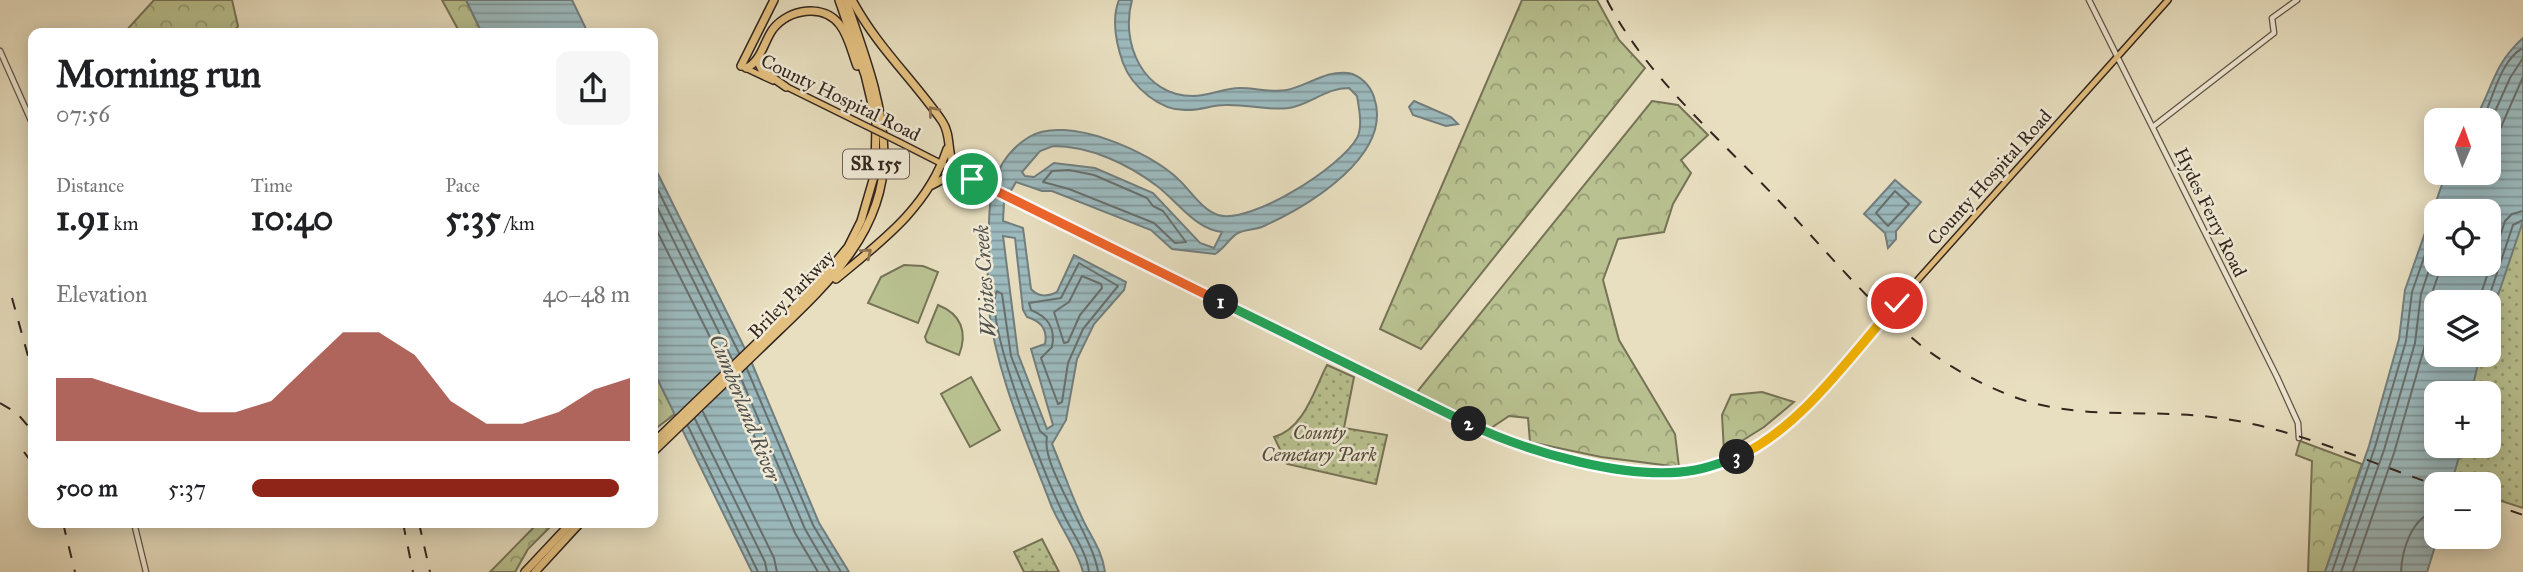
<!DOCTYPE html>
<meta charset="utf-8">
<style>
body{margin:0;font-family:"IM FELL Great Primer",serif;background:#f6f6f6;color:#202124;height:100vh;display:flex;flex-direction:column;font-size:26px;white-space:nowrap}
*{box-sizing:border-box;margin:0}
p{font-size:23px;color:#757577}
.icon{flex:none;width:38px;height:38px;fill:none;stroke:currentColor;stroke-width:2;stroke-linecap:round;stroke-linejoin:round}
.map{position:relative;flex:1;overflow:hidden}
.drawer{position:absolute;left:28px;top:28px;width:630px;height:500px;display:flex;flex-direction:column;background:#fff;border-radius:14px;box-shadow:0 4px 18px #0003}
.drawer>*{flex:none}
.needle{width:46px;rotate:2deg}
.controls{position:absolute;left:2424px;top:108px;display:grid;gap:14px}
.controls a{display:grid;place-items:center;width:77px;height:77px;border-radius:14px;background:#fff;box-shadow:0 4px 18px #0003;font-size:35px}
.pin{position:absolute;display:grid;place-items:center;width:60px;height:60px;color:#fff;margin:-30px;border:4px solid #fff;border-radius:50%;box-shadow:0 2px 7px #0007}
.km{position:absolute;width:35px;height:35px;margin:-18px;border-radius:50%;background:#222;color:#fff;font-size:19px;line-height:35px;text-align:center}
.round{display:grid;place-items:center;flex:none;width:74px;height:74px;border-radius:14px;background:#f6f6f6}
.overview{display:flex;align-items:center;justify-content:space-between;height:119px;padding:0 28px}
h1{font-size:38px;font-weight:800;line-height:52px}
.metrics{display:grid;grid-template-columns:repeat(3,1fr);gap:10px;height:119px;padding:7px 28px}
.metrics div{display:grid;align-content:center}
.metrics b{font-size:35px;font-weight:800}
.metrics small{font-size:19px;font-weight:400}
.metrics p{font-size:19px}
.chart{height:196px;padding:14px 28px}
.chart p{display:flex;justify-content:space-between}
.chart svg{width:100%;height:126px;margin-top:7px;fill:#8f2418;opacity:.7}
ul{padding:0 28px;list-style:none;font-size:23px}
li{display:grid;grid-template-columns:112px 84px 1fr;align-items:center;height:52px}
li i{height:18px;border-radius:9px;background:#8f2418}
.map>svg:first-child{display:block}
.grass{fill:url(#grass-dots);stroke:#767357;stroke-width:2}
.forest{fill:url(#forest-crowns);stroke:#767357;stroke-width:2}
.garden{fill:#b9c190;stroke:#767357;stroke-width:2}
.water{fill:url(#water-rules);stroke:#727e7e;stroke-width:2;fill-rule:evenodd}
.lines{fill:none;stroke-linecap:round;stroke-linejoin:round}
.shore{stroke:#67706e;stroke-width:2}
.minor-casing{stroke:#605446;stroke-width:7}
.major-casing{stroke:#32251e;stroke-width:8}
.highway-casing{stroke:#32251e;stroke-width:10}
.minor{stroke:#f0ead6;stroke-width:4.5}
.major{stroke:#e4c080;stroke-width:5}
.highway{stroke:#e4c080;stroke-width:7}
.rail{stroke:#32251e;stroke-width:2;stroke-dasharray:12 12;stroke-linecap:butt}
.major-bridge-casing{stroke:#32251e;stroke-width:8;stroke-linecap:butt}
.major-bridge{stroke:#e4c080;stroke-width:5}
.oneway{stroke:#8b724f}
.split-1-casing{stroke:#fff;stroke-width:14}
.split-2-casing{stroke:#fff;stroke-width:14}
.split-3-casing{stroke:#fff;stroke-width:14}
.split-4-casing{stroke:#fff;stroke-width:14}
.split-1{stroke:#f0652b;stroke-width:9}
.split-2{stroke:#22a559;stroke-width:9}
.split-3{stroke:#22a559;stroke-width:9}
.split-4{stroke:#f5b400;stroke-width:9}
.labels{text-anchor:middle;stroke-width:5;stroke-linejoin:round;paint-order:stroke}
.shield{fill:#f0ead6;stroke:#6b6055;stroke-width:2}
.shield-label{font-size:18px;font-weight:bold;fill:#32251e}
.street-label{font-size:19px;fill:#32251e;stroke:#f0ead6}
.park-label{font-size:19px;font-style:italic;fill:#544c3a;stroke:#f0ead6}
.water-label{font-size:21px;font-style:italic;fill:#52524e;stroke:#f0ead6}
</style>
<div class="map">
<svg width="2523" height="572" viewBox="0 0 2523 572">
<defs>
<pattern id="grass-dots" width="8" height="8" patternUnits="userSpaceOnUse" patternTransform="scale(1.75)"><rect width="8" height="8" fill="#b9c190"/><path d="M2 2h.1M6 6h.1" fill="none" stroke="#979d75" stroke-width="1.8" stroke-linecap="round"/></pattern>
<pattern id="forest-crowns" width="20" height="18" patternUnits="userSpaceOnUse" patternTransform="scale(1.75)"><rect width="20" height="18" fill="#b9c190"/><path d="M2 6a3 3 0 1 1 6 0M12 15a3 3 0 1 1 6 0" fill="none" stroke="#979d75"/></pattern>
<pattern id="water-rules" width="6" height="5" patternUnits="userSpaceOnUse" patternTransform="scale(1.75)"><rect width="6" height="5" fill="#9cbabe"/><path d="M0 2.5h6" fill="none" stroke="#80979a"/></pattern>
</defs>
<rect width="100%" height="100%" fill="#e8dfc0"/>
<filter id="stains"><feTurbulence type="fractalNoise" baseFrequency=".00286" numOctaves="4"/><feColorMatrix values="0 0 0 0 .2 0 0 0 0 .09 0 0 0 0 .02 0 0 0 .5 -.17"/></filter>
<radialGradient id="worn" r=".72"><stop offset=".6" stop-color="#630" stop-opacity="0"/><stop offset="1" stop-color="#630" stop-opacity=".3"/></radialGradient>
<!-- grass -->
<g class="grass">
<path d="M2523,207V508L2489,497L2488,485H2453L2443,481L2452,446H2488V394H2465L2474,355H2488V303Z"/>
<path d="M1327,365L1354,377L1344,428L1387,435L1376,484L1287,464L1274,437C1304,429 1314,390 1327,365Z"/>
<path d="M1042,539L1059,572H1024L1014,552Z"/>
</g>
<!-- forest -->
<g class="forest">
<path d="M154,0H232L238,26L233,33H124Z"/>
<path d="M442,0H466L482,33H460Z"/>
<path d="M1522,0H1597L1619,40L1645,68L1421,349L1380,329Z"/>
<path d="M1652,101L1678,105L1708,135L1681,160L1691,173L1673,204L1664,232L1618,239L1603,280L1619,340L1675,434L1679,467L1601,457L1530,442L1528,418L1509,416L1491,428L1417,392Z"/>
<path d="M653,370L675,414L655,429L653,428Z"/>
<path d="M1762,392L1794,402L1764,427L1724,452L1722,415L1731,395Z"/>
<path d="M2300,441L2362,464L2325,572H2308L2312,461L2296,455Z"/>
<path d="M538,523H554L528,549L515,572H490Z"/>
</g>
<!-- garden -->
<g class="garden">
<path d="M904,265L923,266L938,272L918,323L868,303L881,277Z"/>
<path d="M938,305C961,314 968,332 959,355L927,342L925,337Z"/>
<path d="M971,377L1000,430L970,447L941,394Z"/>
</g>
<!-- water -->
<g class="water">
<path d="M466,0H572L588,33H482Z"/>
<path d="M1119,0H1132C1120,43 1143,96 1193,96C1209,96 1224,88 1240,88C1256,88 1271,93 1287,90C1307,86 1326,70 1348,73C1360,75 1370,85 1374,97C1394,155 1308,206 1264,226C1256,230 1246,229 1238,233C1230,237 1224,249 1215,254L1172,249L1151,230L1052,191H1042L1016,182L1004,203L1003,221L1023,228L1031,289C1038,297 1047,297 1057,292L1074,255L1126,282L1124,290L1094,324L1077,359L1066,420L1052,444C1063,470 1072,497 1084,522C1093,540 1102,551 1105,572H1083C1077,549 1060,527 1051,505C1026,439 996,374 988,303C986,284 989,264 989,245C988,202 989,162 1029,137C1066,114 1151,152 1179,180C1191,191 1202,210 1218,215C1250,225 1341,167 1357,138C1363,127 1359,108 1357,96L1349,88C1325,88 1312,104 1289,108C1269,111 1246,104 1225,105C1213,105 1201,110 1188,110C1161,112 1132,87 1123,63C1116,43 1111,20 1119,0ZM1053,146C1090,146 1128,164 1157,186C1178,202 1195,229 1222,232L1214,248L1200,243L1153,193L1095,168L1054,163L1034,177L1025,176L1022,172L1040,151ZM1003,236L1015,238L1023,310L1027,317C1041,321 1048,329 1045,344L1031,349L1053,425L1047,429L1018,354Z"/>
<path d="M2523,38V221L2489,322L2488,303H2436V355H2480L2471,394H2436V446H2462L2451,485H2436L2438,537L2427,572H2325L2369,446L2399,339L2405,290L2446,173H2488V121H2474C2493,89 2492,66 2523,38ZM2436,212H2488V264H2436Z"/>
<path d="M1414,101L1451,117L1458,124L1446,126L1413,115L1409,107Z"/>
<path d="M653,164L751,361L819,523L849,572H752L653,370Z"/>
<path d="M1895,180L1921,202L1896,231V239L1888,248L1885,233L1864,214Z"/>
</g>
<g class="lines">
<!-- shore -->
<g class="shore">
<path d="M2482,121C2493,99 2500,60 2523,48"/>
<path d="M2488,127L2510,78L2523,58"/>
<path d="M2488,142L2501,127L2523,77"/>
<path d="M1069,170L1094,175L1147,198L1153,206L1163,211L1186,242L1175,243L1154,223L1069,189L1043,182L1052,171Z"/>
<path d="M653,180L739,353"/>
<path d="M1895,191L1909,204L1888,226L1876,213Z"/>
<path d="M653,199L732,359"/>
<path d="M653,223L725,367"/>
<path d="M1079,263L1118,286L1083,329L1068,363L1062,402L1058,404L1041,358L1052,347C1056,328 1048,317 1031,310L1029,303L1061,298Z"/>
<path d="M1082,276L1101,284L1102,288L1080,315L1068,342L1064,343L1054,312L1069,302Z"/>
<path d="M2478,303L2505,221L2512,214L2523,211"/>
<path d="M2487,303L2513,225L2523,220"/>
<path d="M747,369L813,525L841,572"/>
<path d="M740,376L805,529L830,572"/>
<path d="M732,383L795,533L818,572"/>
<path d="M703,412L774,558L777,572"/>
<path d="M695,419L765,562L767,572"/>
<path d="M688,426L758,572"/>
<path d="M1089,572C1087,551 1069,528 1061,509C1045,476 982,318 997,291L1002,294L1011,356L1040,431L1047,437C1040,465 1094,538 1098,572"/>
<path d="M2332,572L2375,447L2406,341L2412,292L2436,223"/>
<path d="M2341,572L2384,450L2415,343L2421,294L2436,249"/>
<path d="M2353,572L2394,453L2425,345L2431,296L2442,264"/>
<path d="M2401,572C2402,549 2412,517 2436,511"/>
</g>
<!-- minor casing -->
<g class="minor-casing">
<g id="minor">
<path d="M2089,0L2277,377L2298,423L2299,438"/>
<path d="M0,51L33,125"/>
<path d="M2154,126L2274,33L2272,18L2297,0"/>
<path d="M134,523L146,572"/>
</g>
</g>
<!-- major casing -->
<g class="major-casing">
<g id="major">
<path d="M743,67L773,81"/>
<path d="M785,86L856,121"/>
<path d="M899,142L956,171"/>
<path d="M968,177C1067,226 1167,275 1267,325C1383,382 1559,488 1692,471C1734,466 1768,442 1798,414L2168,0"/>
</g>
</g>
<!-- highway casing -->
<g class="highway-casing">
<g id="highway">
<path d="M852,0C878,48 912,78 942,121C953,137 945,156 958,172"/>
<path d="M757,60L762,70L786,87"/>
<path d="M741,66L774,0"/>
<path d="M746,68C761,62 764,41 773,29C789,9 823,3 840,25C849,37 852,53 857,66"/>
<path d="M932,185L947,177H968"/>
<path d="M836,279C882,241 928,207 947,149"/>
<path d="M653,443L814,288L848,247L861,221L875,173L876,121L865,75L839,0"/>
<path d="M653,452C688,418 724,384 760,349C815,295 885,239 884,154C883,99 863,51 846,0"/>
<path d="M525,572L571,523"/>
<path d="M535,572L580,523"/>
</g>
</g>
<!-- minor -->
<use href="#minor" class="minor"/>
<!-- major -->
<use href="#major" class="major"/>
<!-- highway -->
<use href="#highway" class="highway"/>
<!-- rail -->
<g class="rail">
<path d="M1607,0C1644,74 1721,140 1778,200C1825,249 1869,304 1923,347C1952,369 1986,387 2020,399C2086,421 2152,408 2219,418C2293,428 2366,461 2436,485"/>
<path d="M12,298L33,374"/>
<path d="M0,403L17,413L33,432"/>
<path d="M24,452L33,464"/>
<path d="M2488,503L2523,515"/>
<path d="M63,523L75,572"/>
<path d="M403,523L413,572"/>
<path d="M419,523L430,572"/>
</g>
<!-- major-bridge casing -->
<g class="major-bridge-casing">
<path id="major-bridge" d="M856,121L899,142"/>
</g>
<!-- major-bridge -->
<use href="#major-bridge" class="major-bridge"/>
</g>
<!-- one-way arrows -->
<defs><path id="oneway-chevron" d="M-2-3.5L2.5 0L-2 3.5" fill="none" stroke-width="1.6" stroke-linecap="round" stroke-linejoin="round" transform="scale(1.75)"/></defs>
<g class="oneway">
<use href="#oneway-chevron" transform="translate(933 111) rotate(-129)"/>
<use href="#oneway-chevron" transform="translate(867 253) rotate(-40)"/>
</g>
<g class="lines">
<!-- split-1 casing -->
<g class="split-1-casing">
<path id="split-1" d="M972,179L1221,302"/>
</g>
<!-- split-2 casing -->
<g class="split-2-casing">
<path id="split-2" d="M1221,302L1469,424"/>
</g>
<!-- split-3 casing -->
<g class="split-3-casing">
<path id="split-3" d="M1469,424C1528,452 1630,482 1695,470C1709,468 1723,462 1737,457"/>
</g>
<!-- split-4 casing -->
<g class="split-4-casing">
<path id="split-4" d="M1737,457C1800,429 1851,355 1897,303"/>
</g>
<!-- split-1 -->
<use href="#split-1" class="split-1"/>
<!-- split-2 -->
<use href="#split-2" class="split-2"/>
<!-- split-3 -->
<use href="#split-3" class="split-3"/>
<!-- split-4 -->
<use href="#split-4" class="split-4"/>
</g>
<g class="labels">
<!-- shield labels -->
<rect class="shield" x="843" y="149.5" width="66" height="29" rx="5"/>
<g class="shield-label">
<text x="876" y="170">SR 155</text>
</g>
<!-- street labels -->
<g class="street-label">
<text transform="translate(841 97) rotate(26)" y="7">County Hospital Road</text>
<text transform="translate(1989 177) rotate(-48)" y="7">County Hospital Road</text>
<text transform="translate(2211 212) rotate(64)" y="7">Hydes Ferry Road</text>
<text transform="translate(791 294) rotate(-46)" y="7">Briley Parkway</text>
</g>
<!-- park labels -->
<g class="park-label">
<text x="1319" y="439">County<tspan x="1319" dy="22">Cemetary Park</tspan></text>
</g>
<!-- water labels -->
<g class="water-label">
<text transform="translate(985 281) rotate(-94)" y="7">Whites Creek</text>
<text transform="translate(745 408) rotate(68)" y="7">Cumberland River</text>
</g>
</g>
<rect width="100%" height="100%" filter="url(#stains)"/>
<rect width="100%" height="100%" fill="url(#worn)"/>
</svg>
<div class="controls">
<a><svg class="needle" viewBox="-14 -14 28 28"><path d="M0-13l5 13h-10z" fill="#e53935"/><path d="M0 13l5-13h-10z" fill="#757577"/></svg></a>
<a><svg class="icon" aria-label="locate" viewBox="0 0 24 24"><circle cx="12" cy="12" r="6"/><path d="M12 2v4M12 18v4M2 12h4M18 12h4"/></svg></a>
<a><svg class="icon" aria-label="layers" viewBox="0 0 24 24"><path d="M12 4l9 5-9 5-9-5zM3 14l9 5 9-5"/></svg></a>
<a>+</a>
<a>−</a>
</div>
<div class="pin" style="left:972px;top:179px;background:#1e9e55"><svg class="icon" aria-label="arrive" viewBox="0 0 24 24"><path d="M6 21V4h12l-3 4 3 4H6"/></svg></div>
<div class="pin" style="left:1897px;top:303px;background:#d93025"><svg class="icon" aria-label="check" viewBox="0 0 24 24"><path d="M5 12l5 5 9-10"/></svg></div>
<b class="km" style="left:1221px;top:302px">1</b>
<b class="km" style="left:1469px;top:424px">2</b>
<b class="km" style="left:1737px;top:457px">3</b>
<section class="drawer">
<div class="overview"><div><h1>Morning run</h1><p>07:56</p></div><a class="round"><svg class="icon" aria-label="share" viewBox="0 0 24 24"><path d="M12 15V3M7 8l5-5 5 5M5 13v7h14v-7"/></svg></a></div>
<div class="metrics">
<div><p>Distance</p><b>1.91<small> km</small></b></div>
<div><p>Time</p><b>10:40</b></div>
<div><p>Pace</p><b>5:35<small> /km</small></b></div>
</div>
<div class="chart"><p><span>Elevation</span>40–48 m</p>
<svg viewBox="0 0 160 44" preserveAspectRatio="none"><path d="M0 44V22L10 22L20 26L30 30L40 34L50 34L60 30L70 18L80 6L90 6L100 14L110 30L120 38L130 38L140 34L150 26L160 22V44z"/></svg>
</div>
<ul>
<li><b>500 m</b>5:37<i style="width:97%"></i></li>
</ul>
</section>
</div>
